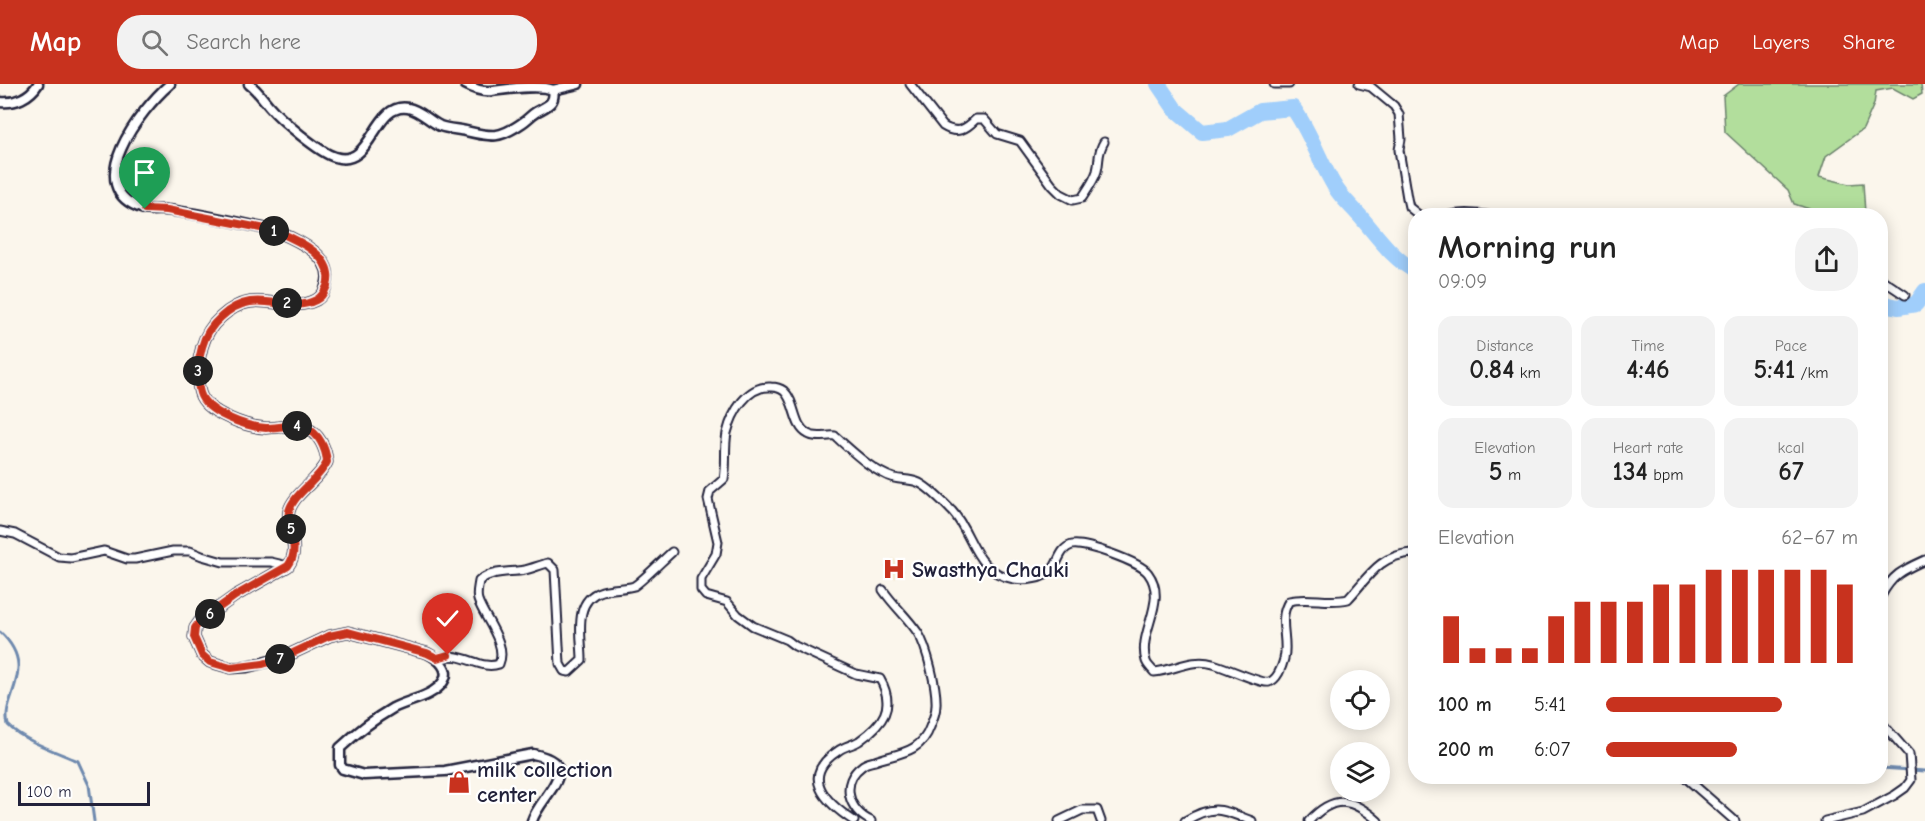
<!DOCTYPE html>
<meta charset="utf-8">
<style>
body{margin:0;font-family:"Comic Neue",sans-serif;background:#f2f2f2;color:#222;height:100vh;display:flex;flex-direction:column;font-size:22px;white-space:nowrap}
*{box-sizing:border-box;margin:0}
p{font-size:20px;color:#767676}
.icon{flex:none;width:33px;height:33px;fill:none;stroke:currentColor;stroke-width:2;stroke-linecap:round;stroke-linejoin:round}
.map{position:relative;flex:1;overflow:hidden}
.side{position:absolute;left:1408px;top:124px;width:480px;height:576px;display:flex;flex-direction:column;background:#fff;border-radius:24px;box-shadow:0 3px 15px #0003}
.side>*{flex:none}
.buttons{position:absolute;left:1330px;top:586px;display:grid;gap:12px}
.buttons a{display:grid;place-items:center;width:60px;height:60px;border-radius:50%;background:#fff;box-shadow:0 3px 15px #0003;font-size:30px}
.scale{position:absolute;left:18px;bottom:15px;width:132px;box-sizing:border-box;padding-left:6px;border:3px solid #22223b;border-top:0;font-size:16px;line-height:21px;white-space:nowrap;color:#22223b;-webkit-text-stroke:4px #fff;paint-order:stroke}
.pin{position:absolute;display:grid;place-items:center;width:51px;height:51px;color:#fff;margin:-62px -26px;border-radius:50% 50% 50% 0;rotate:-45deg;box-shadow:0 0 6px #0007}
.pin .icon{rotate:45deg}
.km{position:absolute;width:30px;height:30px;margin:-15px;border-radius:50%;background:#222;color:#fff;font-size:16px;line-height:30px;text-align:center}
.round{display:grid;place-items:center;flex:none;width:63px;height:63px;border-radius:24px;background:#f2f2f2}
.head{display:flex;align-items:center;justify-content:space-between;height:102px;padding:0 30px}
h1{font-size:33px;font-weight:700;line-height:45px}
.stats{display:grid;grid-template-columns:repeat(3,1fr);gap:9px;height:102px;padding:6px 30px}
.stats div{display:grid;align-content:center;border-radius:15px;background:#f2f2f2;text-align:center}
.stats b{font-size:26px;font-weight:700}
.stats small{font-size:16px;font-weight:400}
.stats p{font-size:16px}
.chart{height:168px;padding:12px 30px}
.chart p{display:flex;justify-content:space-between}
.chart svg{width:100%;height:108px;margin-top:6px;stroke:#c8321e;stroke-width:6}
ul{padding:0 30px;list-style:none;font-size:20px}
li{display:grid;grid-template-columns:96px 72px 1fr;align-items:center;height:45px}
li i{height:15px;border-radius:8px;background:#c8321e}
header{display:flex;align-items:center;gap:36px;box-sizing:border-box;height:84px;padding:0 30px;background:#c8321e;color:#fff}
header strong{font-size:28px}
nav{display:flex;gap:33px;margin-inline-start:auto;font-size:21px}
.search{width:420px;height:54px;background:#f2f2f2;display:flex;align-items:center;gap:15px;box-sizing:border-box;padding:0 21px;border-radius:24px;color:#767676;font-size:22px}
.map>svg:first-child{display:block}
.built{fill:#f6ebd5}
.green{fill:#b2de9c;stroke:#6a806c;stroke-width:1.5}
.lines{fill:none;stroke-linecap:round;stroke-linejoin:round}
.stream{stroke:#6e89ae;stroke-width:3}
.river{stroke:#a0cefb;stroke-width:16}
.minor-casing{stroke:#22223b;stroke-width:11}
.tertiary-casing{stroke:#22223b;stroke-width:13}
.minor{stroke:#fff;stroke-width:7}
.tertiary{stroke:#fff;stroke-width:8}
.route-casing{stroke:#fff;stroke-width:12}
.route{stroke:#c8321e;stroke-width:8}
.labels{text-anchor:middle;stroke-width:4.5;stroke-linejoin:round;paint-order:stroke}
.poi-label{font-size:22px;font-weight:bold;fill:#22223b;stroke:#fff;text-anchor:start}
</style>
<header>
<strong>Map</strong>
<div class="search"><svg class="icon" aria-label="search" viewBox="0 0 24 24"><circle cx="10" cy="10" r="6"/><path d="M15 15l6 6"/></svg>Search here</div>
<nav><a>Map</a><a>Layers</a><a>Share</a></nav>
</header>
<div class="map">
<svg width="1925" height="737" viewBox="0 0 1925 737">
<rect width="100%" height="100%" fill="#fbf6ec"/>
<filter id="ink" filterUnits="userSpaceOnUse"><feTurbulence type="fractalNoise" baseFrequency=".0167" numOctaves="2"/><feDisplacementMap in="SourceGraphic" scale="12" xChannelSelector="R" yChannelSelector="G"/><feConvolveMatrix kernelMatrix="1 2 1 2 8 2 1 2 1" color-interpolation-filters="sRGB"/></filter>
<g filter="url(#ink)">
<!-- built -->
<path class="built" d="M893,474L905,487L895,495L884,483Z"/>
<!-- green -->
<path class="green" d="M1739,0H1921L1922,10L1913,15L1893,4L1876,7L1874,20L1863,45L1826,72L1819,93L1849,100L1863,99L1865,129C1841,138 1817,127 1794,120L1788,106L1725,48L1723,12Z"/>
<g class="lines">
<!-- stream -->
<g class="stream">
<path d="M0,548C40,585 0,613 8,641C22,656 59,669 78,677L89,701L94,737"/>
<path d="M1881,684L1925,687"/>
</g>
<!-- river -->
<g class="river">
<path d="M1158,0L1175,25L1202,48L1228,45L1260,27L1293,24C1311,49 1319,77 1335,103C1341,113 1351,122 1359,131C1376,150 1393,176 1416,187"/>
<path d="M1881,219L1898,223L1916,220L1925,207"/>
</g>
<!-- minor casing -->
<g class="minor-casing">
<g id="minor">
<path d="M910,0L943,42C957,51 966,45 976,35H984L997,50L1020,57L1052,101L1061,110L1073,116L1082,114C1087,106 1094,97 1097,87C1100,76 1097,69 1104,58"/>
<path d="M1274,0H1289"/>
<path d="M1359,0L1371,3L1394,22L1399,30L1401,55L1399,66L1407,114L1409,123L1420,132"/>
<path d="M1445,132C1461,128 1476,129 1493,132"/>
<path d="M1881,195L1905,211"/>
<path d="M0,447L15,450L59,473L71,474L104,467L127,475H135L173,467H190L202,472L223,478H271L288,482"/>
<path d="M1881,512C1893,490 1903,486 1925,476"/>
<path d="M437,574C464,566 479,587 499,580C508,560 484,534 478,516C476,510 478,504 479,497C493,486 508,489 525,486C533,484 540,481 548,479L555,486L560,580L564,587L569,588L582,576C582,553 572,516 602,507C612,504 624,505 634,502C640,499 664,475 672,468"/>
<path d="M1685,693L1735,737"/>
<path d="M854,737C825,718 799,692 838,667C844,662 853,661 859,657C883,640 896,623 880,595L856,590L795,562L787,556L753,542L738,531L727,518L706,512L701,506V495L716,470L718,458L708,415L710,407L724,395C727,380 724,364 727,349C732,329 747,301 771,303C775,303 780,304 784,307C796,318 793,342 808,350C816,355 827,351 835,352C852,367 872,387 894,394C902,396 910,395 917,398C927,401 944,419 952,427C974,451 973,488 1014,495C1026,497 1043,495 1052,486C1059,478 1060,464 1072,461C1084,458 1140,478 1148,489C1169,517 1137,548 1146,577C1147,581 1152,585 1154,588C1175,586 1192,574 1213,580C1225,583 1261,600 1269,598C1277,596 1282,583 1284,575C1289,555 1277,536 1289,517C1309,512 1328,520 1348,515C1368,494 1378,472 1411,469L1416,473"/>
<path d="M871,737C848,726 840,698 862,682C865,679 871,678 875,677C898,669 921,669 930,643C933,636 936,628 936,621C937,604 927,563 918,549C908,534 894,522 883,506"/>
<path d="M1059,737L1082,726H1097L1101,737"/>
<path d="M1185,737C1215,719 1222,726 1252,737"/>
<path d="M1309,737C1334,710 1352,714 1378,737"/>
<path d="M1825,737L1863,728L1895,711L1905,704L1911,696L1909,670L1881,638"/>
</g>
</g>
<!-- tertiary casing -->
<g class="tertiary-casing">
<g id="tertiary">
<path d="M170,0C141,25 78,105 144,125C151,127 160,125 167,126C203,130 240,139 276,147C297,156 336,172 326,202C325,207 321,213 316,216C284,232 257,200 221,233C212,241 205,252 202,263C198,276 196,296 200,309C206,329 247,343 266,344C279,344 294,339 306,344C319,349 326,365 327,378C319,396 294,409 289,427C285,446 302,463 288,482L235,512L200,537L195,544L194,553L202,571L210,578L231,584L247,583L282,574L329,552L348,548L427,569C437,574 452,585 443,598C433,613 408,616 393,624C374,635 356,649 340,664V681L343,685L364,691L445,687L533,670C587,681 540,711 532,737"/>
<path d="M249,0C258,7 263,15 270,23C281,36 320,69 335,73C373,85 373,18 408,24C420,26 429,37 440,42C448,45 458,45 466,47C492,53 499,55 522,39C527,36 531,31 536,28C546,22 556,20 553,6C540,0 509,5 492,7C483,8 472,4 465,0"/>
<path d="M553,6L578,0"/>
<path d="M0,18C15,20 30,13 38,0"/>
</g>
</g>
<!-- minor -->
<use href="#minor" class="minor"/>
<!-- tertiary -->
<use href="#tertiary" class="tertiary"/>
</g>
</g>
<g class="lines" filter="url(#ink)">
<!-- route casing -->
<g class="route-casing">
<path id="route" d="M145,125L167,126L276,147C297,156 336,172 327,202C325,207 322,213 316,216C285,232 256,200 221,233C212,241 205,251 202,263C198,276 196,296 200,309C206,329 247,343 266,344C279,344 294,339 306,344C319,349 326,365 327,378C319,396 294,409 289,427C285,446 302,463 288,482L235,512L200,537L195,544L194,553L202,571L210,578L231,584L263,580L282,574L329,552L348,548L427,569L437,574L448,571"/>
</g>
<!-- route -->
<use href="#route" class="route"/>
</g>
<!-- icons -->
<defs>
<g id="hospital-bare" transform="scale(1.8)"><path d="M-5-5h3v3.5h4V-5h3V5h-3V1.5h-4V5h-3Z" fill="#c8321e" stroke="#fff" stroke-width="2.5" paint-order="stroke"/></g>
<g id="shop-bare" transform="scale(1.8)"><path d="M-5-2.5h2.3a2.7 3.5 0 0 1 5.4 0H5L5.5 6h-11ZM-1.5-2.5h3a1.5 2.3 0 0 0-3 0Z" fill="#c8321e" stroke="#fff" stroke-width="2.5" paint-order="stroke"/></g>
</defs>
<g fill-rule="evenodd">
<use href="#hospital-bare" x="894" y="485"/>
<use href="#shop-bare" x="459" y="698"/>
</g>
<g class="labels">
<!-- poi labels -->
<g class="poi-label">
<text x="912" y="493">Swasthya Chauki</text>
<text x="477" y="693">milk collection<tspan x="477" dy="25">center</tspan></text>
</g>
</g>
</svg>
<div class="buttons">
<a><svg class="icon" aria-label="locate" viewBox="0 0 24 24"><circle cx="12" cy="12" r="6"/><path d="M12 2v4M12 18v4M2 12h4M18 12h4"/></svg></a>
<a><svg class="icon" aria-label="layers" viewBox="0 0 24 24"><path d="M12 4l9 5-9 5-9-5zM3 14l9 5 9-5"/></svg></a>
</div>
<div class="scale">100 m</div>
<div class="pin" style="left:145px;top:125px;background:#1e9e55"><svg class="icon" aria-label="arrive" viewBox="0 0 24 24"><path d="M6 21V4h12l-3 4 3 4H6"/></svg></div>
<div class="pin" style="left:448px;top:571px;background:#d93025"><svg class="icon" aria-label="check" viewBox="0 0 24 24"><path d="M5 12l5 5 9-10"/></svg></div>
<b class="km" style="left:274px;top:147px">1</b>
<b class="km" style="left:287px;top:219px">2</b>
<b class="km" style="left:198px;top:287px">3</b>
<b class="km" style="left:297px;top:342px">4</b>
<b class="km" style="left:291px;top:445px">5</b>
<b class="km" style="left:210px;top:530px">6</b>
<b class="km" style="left:280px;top:575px">7</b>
<section class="side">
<div class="head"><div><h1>Morning run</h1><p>09:09</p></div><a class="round"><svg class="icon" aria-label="share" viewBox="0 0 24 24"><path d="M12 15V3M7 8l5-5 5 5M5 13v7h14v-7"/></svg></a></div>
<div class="stats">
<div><p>Distance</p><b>0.84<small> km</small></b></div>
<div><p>Time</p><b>4:46</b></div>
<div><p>Pace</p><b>5:41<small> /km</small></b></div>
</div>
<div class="stats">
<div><p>Elevation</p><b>5<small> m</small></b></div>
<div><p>Heart rate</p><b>134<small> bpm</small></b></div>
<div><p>kcal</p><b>67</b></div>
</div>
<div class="chart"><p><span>Elevation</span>62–67 m</p>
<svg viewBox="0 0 160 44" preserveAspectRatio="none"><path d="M5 44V25M15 44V38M25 44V38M35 44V38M45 44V25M55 44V19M65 44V19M75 44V19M85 44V12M95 44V12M105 44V6M115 44V6M125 44V6M135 44V6M145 44V6M155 44V12"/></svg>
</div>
<ul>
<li><b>100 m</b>5:41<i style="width:70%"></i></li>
<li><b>200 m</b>6:07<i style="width:52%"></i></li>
</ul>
</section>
</div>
